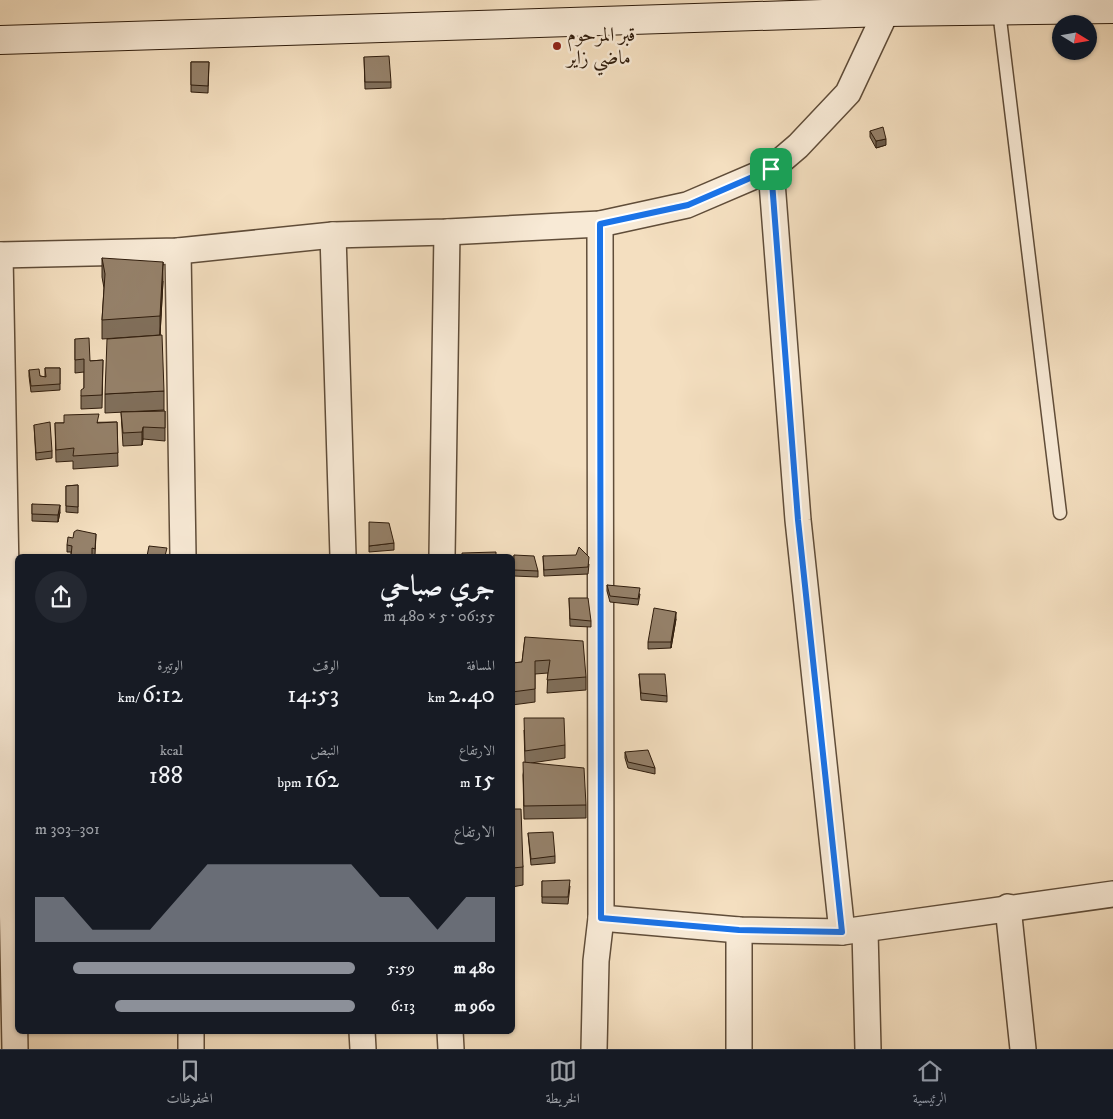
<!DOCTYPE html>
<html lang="ar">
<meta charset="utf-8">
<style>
body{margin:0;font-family:"IM FELL DW Pica",Amiri,serif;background:#242831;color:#f1f3f6;direction:rtl;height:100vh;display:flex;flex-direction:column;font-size:19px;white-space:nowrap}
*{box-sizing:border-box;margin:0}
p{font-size:16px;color:#9ea1a6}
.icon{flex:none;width:28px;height:28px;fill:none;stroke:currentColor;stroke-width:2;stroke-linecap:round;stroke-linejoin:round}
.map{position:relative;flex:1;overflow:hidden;direction:ltr}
.drawer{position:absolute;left:15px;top:554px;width:500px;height:480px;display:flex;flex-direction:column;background:#171b24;border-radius:8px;box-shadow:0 1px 4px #0004;direction:rtl}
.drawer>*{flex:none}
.needle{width:32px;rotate:101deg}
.controls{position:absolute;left:1052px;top:15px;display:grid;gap:10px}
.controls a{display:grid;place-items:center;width:45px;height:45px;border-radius:50%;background:#171b24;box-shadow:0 1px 4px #0004;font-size:25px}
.pin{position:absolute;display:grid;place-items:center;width:42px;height:42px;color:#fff;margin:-21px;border-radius:10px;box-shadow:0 2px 8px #0006}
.round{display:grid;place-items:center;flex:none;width:52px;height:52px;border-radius:26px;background:#242831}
.head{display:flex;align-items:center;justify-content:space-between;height:85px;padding:0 20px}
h1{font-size:28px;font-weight:600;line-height:38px}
.figures{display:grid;grid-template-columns:repeat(3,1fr);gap:8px;height:85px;padding:5px 20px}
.figures div{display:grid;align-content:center}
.figures b{font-size:25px;font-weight:600}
.figures small{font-size:14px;font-weight:400}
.figures p{font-size:14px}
.chart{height:140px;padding:10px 20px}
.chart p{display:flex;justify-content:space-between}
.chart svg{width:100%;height:90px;margin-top:5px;fill:#8c9099;opacity:.7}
ul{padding:0 20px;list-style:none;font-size:16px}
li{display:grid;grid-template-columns:80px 60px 1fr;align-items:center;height:38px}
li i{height:12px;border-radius:6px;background:#8c9099}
.tabs{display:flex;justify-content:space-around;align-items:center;height:70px;border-top:1px solid #363941;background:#171b24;font-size:14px;color:#9ea1a6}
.tabs a{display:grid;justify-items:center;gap:2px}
.tabs .selected{color:#8c9099}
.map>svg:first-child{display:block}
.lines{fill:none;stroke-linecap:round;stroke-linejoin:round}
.lane-casing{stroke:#604d39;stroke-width:15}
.street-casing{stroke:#604d39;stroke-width:28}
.secondary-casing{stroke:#2f1c0c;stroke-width:30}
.lane{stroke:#f8ead6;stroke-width:12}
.street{stroke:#f8ead6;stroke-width:25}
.secondary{stroke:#f8ead6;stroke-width:28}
.wall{fill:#806f5b;stroke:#2f1c0c}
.shaded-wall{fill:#685a4a;stroke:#2f1c0c}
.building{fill:#95816a;stroke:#2f1c0c}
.route-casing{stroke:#fff;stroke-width:10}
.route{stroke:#1a73e8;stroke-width:6}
.poi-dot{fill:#8f2418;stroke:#f8ead6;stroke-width:2}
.labels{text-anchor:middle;stroke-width:5;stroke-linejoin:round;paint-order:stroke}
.poi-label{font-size:20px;fill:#2f1c0c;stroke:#f8ead6;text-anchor:start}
</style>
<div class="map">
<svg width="1113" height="1049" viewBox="0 0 1113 1049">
<rect width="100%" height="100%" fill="#f4dfc0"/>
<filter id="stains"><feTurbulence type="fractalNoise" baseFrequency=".004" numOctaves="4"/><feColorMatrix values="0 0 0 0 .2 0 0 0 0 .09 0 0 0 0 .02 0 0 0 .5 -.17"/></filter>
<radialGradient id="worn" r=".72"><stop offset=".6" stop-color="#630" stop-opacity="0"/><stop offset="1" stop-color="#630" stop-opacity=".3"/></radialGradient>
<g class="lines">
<!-- lane casing -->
<g class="lane-casing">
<path id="lane" d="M999,11L1060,513"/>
</g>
<!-- street casing -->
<g class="street-casing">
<g id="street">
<path d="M771,169L798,520L842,932"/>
<path d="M333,235L343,556"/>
<path d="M178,251L183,556"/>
<path d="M0,255L178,251L333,235L447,232L600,224L687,205L771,169L798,146L848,93L886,12"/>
<path d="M0,255L15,1049"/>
<path d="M442,556L447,232"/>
<path d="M1008,907L1023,1049"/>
<path d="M601,918L739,930L842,932L1113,894"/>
<path d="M739,930V1049"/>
<path d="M865,931L868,1049"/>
<path d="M191,1031V1049"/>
<path d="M362,1031L363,1049"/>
<path d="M450,1031L451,1049"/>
<path d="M594,1049L596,961L601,918L600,224"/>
</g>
</g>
<!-- secondary casing -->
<g class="secondary-casing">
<path id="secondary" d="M0,40L886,12L1113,9"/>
</g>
<!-- lane -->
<use href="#lane" class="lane"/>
<!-- street -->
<use href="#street" class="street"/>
<!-- secondary -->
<use href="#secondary" class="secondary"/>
</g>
<!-- wall -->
<g class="wall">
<path d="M364,57L391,82V88L365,89Z"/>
<path d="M191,62H209L208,93L191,92Z"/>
<path d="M870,131L886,145L876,148L870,137Z"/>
<path d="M102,258L163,281L160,335L102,339V320L104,288L102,277Z"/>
<path d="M75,339L90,361L103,360L102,408L81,409V396L84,388V372L75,373Z"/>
<path d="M45,368H60V390L31,392L29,376V370L40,376L45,377Z"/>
<path d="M164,391V410L105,413V394Z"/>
<path d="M165,411V441L143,439L142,445L123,446L121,412Z"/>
<path d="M117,422L118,466L73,469V461L56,462L55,423Z"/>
<path d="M34,425L52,451V458L36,460Z"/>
<path d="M78,485V513L66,512V486Z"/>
<path d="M32,504L60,512L58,522L32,521Z"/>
<path d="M96,534L95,555H92L71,556V552H67V545L73,538Z"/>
<path d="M394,543V550L369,552V546Z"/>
<path d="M514,555L538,571V577L514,576Z"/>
<path d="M543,556L589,564L588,574L544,576Z"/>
<path d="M607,585L640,594L638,605L610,602L607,591Z"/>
<path d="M569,598L591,621V627L570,626Z"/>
<path d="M676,619L671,648L648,649V642Z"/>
<path d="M525,637L586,677V690L547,693L548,673L535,674V702L512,705V663L522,662Z"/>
<path d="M639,674L667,696V702L641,700Z"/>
<path d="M524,730L565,745V758L531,763L586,805V818L524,819L523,775L525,763Z"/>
<path d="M625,752L655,768V774L628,768L625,758Z"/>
<path d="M512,809L523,867V885L512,887Z"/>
<path d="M528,833L555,856V863L531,865Z"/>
<path d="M542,881L570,886L568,904L542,903Z"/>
</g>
<!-- shaded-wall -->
<g class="shaded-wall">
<path d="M886,139V145L876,148V141Z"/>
<path d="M163,262V281L160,335V316Z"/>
<path d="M143,427V439L142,445V432Z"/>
<path d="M60,505V512L58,522V515Z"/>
<path d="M676,612V619L671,648V642Z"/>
</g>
<!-- building -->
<g class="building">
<path d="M389,56L391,82H365L364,57Z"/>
<path d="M191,62H209L208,86L191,85Z"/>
<path d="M883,127L886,139L876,141L870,131Z"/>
<path d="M102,258L163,262L160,316L102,320L105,274Z"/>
<path d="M162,335L164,391L105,394L107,339Z"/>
<path d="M89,338L90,361L103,360L102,395L81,396V390L84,388V359L75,360V339Z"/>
<path d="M45,368H60V384L31,386L29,370L39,369L40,376L46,377Z"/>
<path d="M165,411V428L143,427L142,432L123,433L121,412Z"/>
<path d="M99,414L97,423L117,422L118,453L73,456L74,448L56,450L55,423H64V415Z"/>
<path d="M50,422L52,451L36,453L34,425Z"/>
<path d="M78,485V507L66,506V486Z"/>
<path d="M32,504L60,505L58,515L32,514Z"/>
<path d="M369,522L389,523L394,543L369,546Z"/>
<path d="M77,530L96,534L95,549L92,548V556H71L72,546L67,545L68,537L73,538L74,532Z"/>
<path d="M149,546L167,548L165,556H147Z"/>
<path d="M579,547L589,557L588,567L544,570L543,556L576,555Z"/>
<path d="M496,552V556H462V553Z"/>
<path d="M514,555L534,556L538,571L514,570Z"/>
<path d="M607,585L640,588L638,599L610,596Z"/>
<path d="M569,598H588L591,621L570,619Z"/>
<path d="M654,608L676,612L671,642H648Z"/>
<path d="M525,637L583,641L586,677L547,680L550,660L535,661V689L512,692V663L522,662Z"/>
<path d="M639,674H665L667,696L641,693Z"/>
<path d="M524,718H564L565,745L525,751Z"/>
<path d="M648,750L655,768L628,762L625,752Z"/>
<path d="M523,762L584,768L586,805L524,806Z"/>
<path d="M512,809H521L523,867L512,868Z"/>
<path d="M553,832L555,856L531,859L528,833Z"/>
<path d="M570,880L568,897H542V881Z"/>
</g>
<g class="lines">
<!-- route casing -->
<g class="route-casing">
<path id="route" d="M771,169L798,520L842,932L739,930L601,918L600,224L688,205Z"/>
</g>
<!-- route -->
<use href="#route" class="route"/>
</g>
<!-- markers -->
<circle class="poi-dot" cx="557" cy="46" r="5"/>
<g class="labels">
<!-- poi labels -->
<g class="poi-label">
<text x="567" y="41">قبر المرحوم<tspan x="567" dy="23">ماضي زاير</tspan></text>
</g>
</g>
<rect width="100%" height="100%" filter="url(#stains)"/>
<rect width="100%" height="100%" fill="url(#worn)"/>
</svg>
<div class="controls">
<a><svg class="needle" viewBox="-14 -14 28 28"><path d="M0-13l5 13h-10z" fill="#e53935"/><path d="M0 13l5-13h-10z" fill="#9ea1a6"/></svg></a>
</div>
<div class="pin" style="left:771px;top:169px;background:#1e9e55"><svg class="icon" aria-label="arrive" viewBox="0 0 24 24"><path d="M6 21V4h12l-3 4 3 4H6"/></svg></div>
<section class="drawer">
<div class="head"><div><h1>جري صباحي</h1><p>06:55 · 5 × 480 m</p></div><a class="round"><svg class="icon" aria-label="share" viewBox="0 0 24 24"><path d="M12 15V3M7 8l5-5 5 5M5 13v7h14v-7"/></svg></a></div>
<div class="figures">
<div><p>المسافة</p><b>2.40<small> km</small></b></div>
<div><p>الوقت</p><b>14:53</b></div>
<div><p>الوتيرة</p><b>6:12<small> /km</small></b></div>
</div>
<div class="figures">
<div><p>الارتفاع</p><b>15<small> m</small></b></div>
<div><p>النبض</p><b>162<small> bpm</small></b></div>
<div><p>kcal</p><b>188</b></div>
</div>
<div class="chart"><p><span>الارتفاع</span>301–303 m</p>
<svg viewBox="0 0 160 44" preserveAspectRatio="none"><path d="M0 44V22L10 22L20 38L30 38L40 38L50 22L60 6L70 6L80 6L90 6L100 6L110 6L120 22L130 22L140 38L150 22L160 22V44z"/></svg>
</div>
<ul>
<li><b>480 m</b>5:59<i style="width:88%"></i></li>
<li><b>960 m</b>6:13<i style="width:75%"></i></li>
</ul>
</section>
</div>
<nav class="tabs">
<a class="selected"><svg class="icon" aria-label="home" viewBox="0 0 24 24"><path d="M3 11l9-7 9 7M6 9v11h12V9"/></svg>الرئيسية</a>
<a><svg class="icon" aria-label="map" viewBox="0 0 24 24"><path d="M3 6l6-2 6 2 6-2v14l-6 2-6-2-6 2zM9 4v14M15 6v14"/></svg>الخريطة</a>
<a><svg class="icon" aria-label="saved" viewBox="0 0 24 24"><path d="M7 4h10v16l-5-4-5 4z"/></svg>المحفوظات</a>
</nav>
